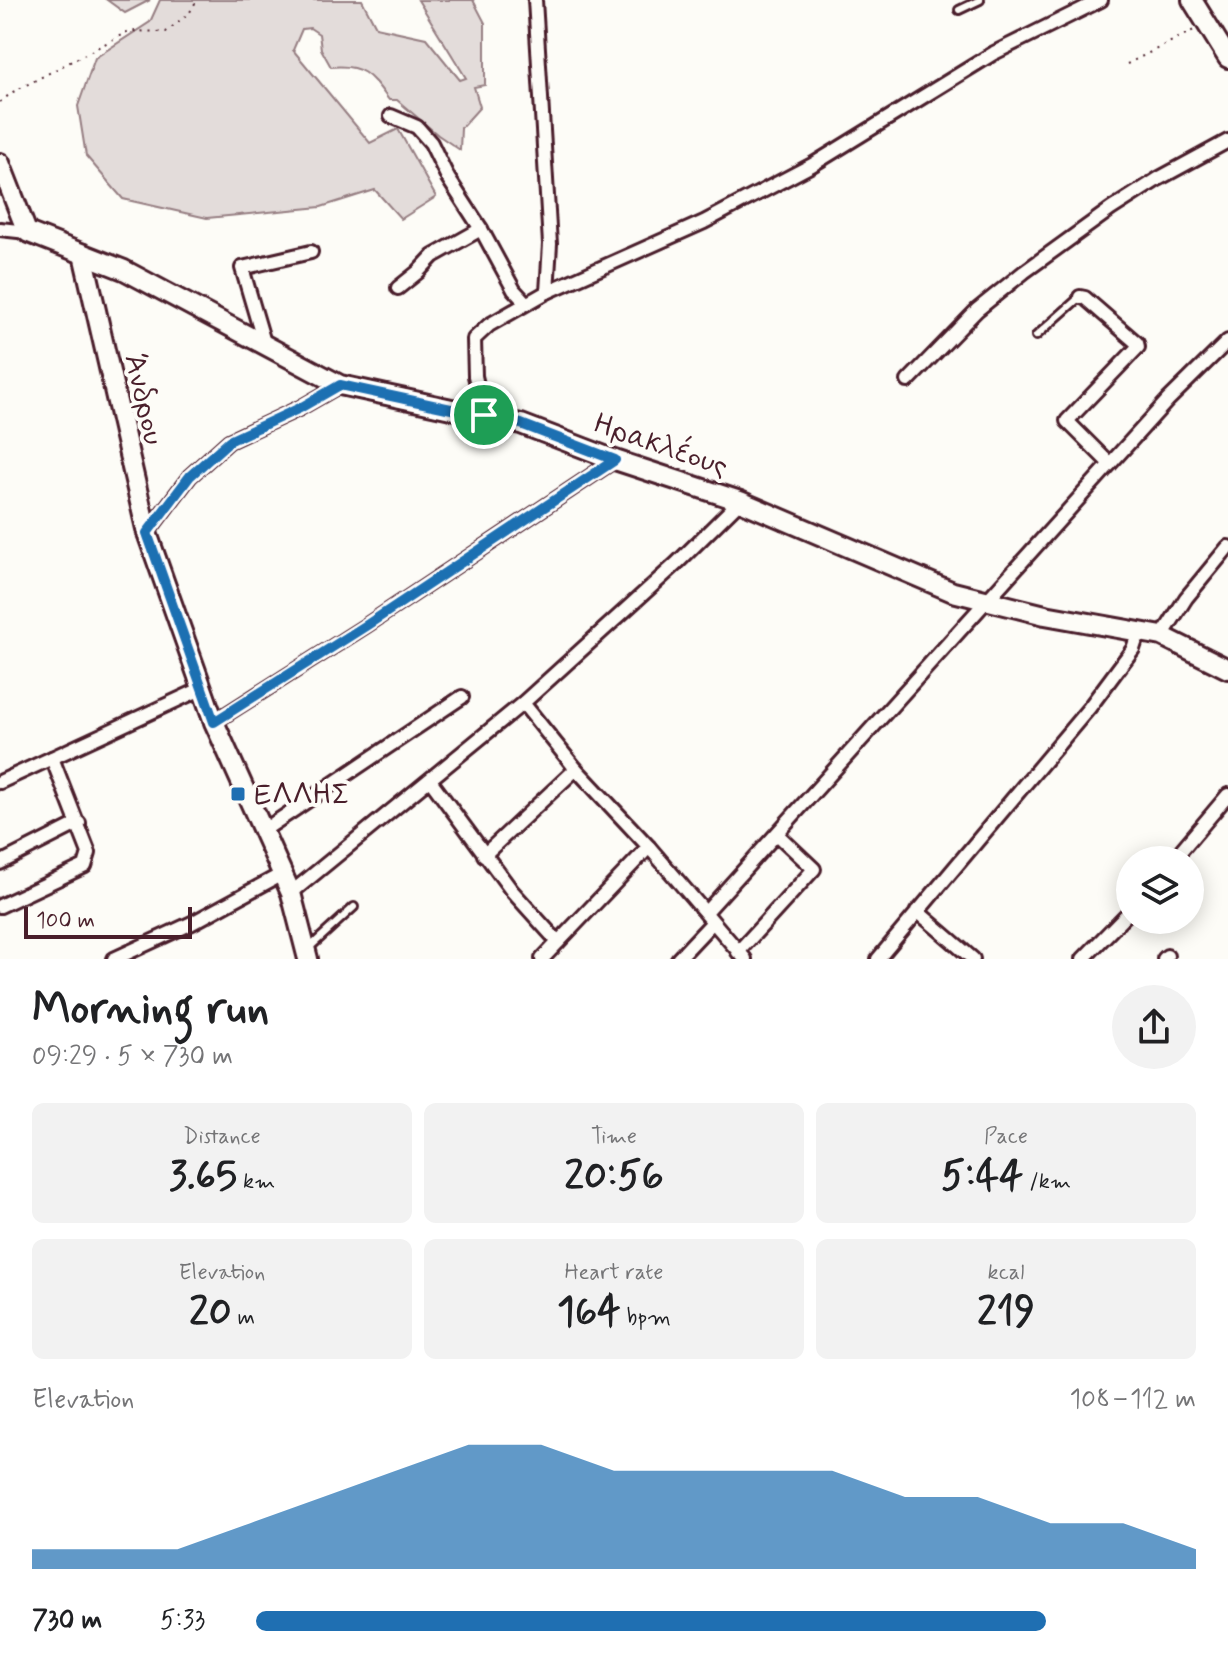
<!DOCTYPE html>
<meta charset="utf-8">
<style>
body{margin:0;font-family:Mynerve,sans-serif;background:#f2f2f2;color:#202124;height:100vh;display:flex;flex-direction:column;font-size:30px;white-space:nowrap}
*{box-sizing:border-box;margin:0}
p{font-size:26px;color:#757577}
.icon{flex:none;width:44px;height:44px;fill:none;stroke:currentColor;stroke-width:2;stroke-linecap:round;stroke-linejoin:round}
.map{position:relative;height:959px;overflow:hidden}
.side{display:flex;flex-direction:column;background:#fff;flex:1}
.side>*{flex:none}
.tools{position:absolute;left:1116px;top:846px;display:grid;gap:16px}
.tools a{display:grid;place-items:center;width:88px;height:88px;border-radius:50%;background:#fff;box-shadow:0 4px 20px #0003;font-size:40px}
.scale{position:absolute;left:24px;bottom:20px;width:168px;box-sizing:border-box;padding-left:8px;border:4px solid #4a1f2b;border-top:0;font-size:22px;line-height:28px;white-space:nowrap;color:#4a1f2b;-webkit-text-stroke:6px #fdfcf7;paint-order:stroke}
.pin{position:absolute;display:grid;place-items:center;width:68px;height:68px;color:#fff;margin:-34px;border:4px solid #fff;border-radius:50%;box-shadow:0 2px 8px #0007}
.round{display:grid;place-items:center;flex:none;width:84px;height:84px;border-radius:42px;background:#f2f2f2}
.head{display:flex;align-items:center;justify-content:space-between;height:136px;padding:0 32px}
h1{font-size:44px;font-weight:700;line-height:60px}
.figures{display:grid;grid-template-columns:repeat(3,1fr);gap:12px;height:136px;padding:8px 32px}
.figures div{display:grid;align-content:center;border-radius:12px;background:#f2f2f2;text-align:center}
.figures b{font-size:40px;font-weight:700}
.figures small{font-size:22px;font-weight:400}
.figures p{font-size:22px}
.chart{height:224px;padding:16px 32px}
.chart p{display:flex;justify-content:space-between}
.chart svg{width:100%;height:144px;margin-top:8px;fill:#1f6fb2;opacity:.7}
ul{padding:0 32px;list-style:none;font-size:26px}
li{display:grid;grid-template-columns:128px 96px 1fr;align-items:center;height:60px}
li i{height:20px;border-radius:10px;background:#1f6fb2}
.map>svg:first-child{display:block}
.green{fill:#e3dcda;stroke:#967e82;stroke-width:2}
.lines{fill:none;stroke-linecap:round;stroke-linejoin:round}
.lane-casing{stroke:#4a1f2b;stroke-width:12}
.street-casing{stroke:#4a1f2b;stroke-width:18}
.secondary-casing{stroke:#4a1f2b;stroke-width:24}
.path{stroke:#4a1f2b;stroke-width:2;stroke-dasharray:2 6;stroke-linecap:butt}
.lane{stroke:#fdfcf7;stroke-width:6}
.street{stroke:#fdfcf7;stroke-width:12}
.secondary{stroke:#fdfcf7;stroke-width:18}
.route-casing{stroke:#fff;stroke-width:16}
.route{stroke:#1f6fb2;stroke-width:10}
.poi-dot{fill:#1f6fb2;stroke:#fdfcf7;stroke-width:3}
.labels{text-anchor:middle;stroke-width:8;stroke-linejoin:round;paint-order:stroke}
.street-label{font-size:30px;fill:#4a1f2b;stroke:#fdfcf7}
.poi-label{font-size:30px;fill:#4a1f2b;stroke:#fdfcf7;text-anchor:start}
</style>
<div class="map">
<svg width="1228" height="959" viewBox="0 0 1228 959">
<rect width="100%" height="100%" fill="#fdfcf7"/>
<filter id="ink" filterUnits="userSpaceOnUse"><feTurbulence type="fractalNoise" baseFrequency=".0125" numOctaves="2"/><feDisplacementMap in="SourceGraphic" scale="16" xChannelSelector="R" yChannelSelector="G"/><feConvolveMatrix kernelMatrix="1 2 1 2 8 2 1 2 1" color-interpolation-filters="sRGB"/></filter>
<g filter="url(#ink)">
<!-- green -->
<g class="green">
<path d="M107,0H150L125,13Z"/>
<path d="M160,0H362L376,27L426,38L460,80L466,78L418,0H473L485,23V85L474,87L480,107L461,128L460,150L438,135L397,100H389C371,76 364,64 331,67L321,49L319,34L310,28L302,29L293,50L370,143L398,129L436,197L401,219L375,190L321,207L207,218L123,199L86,156L78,106L95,58L150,22Z"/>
</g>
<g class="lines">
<!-- lane casing -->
<g class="lane-casing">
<g id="lane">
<path d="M959,10L980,0"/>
<path d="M1036,336L1080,297"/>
<path d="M309,948L354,907"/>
</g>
</g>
<!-- street casing -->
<g class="street-casing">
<g id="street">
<path d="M535,0L550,244L547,292"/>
<path d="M391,116L417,127L431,143L448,178L481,229L514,290L526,303"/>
<path d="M0,229L27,232"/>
<path d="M398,288L418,272L433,256L481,229"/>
<path d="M1080,297L1085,298L1137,343L1138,347L1067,421L1110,464"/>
<path d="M265,346L242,268L311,252"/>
<path d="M908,381L977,310L1024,272L1111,209L1158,179L1228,141"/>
<path d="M484,415L475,376L474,339L489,325L547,292L704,222L812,165L994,53L1101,0"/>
<path d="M147,533L190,476L229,441L300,408L340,385"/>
<path d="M1162,636L1186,598L1228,547"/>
<path d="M523,703L576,769L649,847L745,959"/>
<path d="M214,722L367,625L615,460"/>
<path d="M430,780L512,891L558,942"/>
<path d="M0,782L201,689"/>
<path d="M264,830L462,697"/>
<path d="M484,855L576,769"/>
<path d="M1173,860L1228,795"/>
<path d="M0,863L79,823"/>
<path d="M291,893L523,703L676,564L740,501"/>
<path d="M0,906L85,866L89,853L52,758"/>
<path d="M917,911L973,959"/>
<path d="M706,912L1110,464L1168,400L1228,341"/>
<path d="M738,952L814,869L778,835"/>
<path d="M114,959L192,923L282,874"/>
<path d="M542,959L649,847"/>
<path d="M678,959L712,923"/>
<path d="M878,959L1089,708L1133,649L1139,631"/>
<path d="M1083,959L1130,911"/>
<path d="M1164,959L1167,956"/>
</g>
</g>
<!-- secondary casing -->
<g class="secondary-casing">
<g id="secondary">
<path d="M1192,0L1228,58"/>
<path d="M0,163L27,232L124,270L340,385L521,424L615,460L740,501L953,592L1045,615L1162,636L1228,669"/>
<path d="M83,254L147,533L214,722L291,893L308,959"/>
</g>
</g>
<!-- path -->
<g class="path">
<path d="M1127,64L1194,30"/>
<path d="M0,102L13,92L129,31L166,32L190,12L197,0"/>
</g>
<!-- lane -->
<use href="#lane" class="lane"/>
<!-- street -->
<use href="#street" class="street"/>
<!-- secondary -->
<use href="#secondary" class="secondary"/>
</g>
</g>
<g class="lines" filter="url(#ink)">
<!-- route casing -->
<g class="route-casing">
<path id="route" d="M340,385L521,424L615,460L367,625L214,722L147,533L190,476L229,441L300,408Z"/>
</g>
<!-- route -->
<use href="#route" class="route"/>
</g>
<!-- markers -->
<rect class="poi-dot" x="230" y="786" width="16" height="16" rx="4"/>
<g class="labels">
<!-- street labels -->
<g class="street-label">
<text transform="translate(145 399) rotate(77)" y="10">Άνδρου</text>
<text transform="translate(661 444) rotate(19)" y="10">Ηρακλέους</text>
</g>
<!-- poi labels -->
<g class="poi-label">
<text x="254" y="804">ΕΛΛΗΣ</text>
</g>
</g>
</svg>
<div class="tools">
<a><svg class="icon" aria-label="layers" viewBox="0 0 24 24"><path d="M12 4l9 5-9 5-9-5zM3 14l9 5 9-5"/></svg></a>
</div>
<div class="scale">100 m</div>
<div class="pin" style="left:484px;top:415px;background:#1e9e55"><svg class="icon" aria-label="arrive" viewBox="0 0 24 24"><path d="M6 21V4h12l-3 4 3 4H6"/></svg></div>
</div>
<section class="side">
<div class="head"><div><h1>Morning run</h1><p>09:29 · 5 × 730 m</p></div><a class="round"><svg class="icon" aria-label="share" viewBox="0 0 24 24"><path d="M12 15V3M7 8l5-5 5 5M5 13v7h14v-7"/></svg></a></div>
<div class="figures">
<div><p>Distance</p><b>3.65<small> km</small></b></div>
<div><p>Time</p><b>20:56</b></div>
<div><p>Pace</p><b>5:44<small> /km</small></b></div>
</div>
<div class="figures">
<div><p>Elevation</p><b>20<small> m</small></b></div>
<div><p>Heart rate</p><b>164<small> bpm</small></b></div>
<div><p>kcal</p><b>219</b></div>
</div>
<div class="chart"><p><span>Elevation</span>108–112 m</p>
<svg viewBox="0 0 160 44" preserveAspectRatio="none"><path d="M0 44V38L10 38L20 38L30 30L40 22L50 14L60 6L70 6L80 14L90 14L100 14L110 14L120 22L130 22L140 30L150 30L160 38V44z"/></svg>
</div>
<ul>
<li><b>730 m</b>5:33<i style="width:84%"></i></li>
</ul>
</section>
